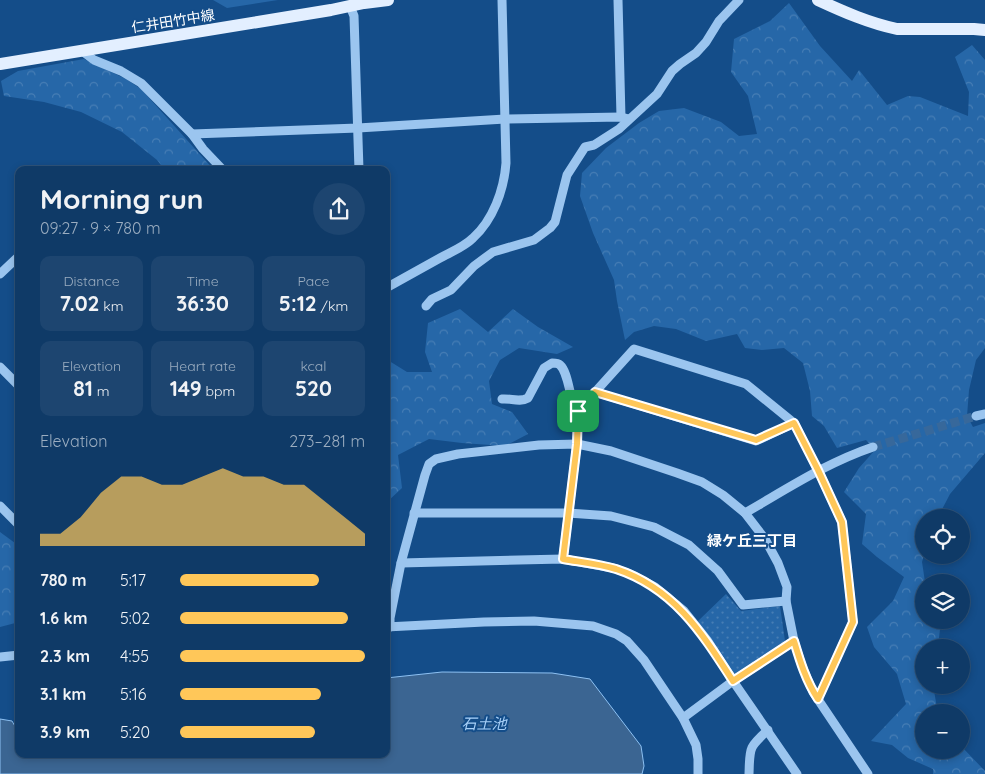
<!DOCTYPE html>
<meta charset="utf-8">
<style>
body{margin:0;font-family:Quicksand,"Noto Sans JP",sans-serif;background:#1d4570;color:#f1f3f6;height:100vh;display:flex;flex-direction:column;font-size:19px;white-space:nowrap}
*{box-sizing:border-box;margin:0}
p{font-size:16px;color:#9badc0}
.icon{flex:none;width:28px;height:28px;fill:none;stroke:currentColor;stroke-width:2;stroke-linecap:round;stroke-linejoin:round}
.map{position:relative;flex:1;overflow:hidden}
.drawer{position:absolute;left:15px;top:166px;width:375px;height:592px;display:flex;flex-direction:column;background:#0f3a67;border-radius:10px;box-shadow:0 2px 8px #0003,0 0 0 1px #2f547b}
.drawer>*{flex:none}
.fabs{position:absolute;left:915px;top:509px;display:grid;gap:10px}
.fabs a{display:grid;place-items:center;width:55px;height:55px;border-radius:50%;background:#0f3a67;box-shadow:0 2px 8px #0003,0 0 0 1px #2f547b;font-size:25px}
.pin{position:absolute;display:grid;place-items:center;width:42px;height:42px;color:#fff;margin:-21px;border-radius:10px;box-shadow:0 2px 8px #0006}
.round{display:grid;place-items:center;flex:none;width:52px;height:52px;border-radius:26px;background:#1d4570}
.summary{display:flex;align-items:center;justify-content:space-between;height:85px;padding:0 25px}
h1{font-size:28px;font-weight:800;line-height:38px}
.stats{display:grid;grid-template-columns:repeat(3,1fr);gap:8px;height:85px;padding:5px 25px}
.stats div{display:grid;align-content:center;border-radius:10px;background:#1d4570;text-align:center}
.stats b{font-size:21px;font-weight:800}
.stats small{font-size:14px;font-weight:400}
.stats p{font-size:14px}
.chart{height:140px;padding:10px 25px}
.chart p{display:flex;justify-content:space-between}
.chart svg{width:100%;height:90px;margin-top:5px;fill:#ffc759;opacity:.7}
ul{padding:0 25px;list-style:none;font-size:16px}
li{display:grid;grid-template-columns:80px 60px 1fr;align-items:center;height:38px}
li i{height:12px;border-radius:6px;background:#ffc759}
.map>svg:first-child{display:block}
.grass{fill:#2667a8}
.forest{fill:url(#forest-crowns)}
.park{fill:url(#park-dots)}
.water{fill:#3b6592;stroke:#8dc1f3}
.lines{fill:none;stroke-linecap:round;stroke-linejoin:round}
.minor-tunnel{stroke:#37689b;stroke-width:9;stroke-dasharray:9 4.5;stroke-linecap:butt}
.minor{stroke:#9bc5ef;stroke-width:9}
.major{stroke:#e3efff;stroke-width:12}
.route-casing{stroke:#fff;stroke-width:10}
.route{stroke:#ffc759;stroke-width:6}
.labels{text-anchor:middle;stroke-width:4;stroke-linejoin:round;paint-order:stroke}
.street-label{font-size:14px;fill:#fff;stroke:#144d89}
.neighbourhood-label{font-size:15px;font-weight:bold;fill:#fff;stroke:#144d89}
.water-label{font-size:15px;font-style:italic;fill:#a7cff7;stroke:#144d89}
</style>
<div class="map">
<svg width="985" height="774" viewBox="0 0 985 774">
<defs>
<pattern id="forest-crowns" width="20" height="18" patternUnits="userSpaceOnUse" patternTransform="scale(1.25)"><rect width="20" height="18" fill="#2667a8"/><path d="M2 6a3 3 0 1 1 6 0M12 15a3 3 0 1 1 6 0" fill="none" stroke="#477eb5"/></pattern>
<pattern id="park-dots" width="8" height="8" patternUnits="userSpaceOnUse" patternTransform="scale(1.25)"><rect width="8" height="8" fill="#2667a8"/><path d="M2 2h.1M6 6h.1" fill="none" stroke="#477eb5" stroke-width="1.8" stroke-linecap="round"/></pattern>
</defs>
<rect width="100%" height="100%" fill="#144d89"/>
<!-- grass -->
<path class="grass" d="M213,0H278L227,8Z"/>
<!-- forest -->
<g class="forest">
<path d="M789,3L820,46L852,81L859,70L887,105L908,96L920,97L968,116L969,92L955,57L972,45L985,60V348L976,360L969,390L967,416L973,427L985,423V453L950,494L938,517L924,518V555L922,562L925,582H924V620H941L938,647L924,648V685H933L937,708L939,712H924V750H961V746L985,771V774H933V769L908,758L892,745L871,741L906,704L897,674L874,647L867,627L893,601L904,577L877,557L862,544L866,514L844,492L859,468L875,450L866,440L837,448L824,426L812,416L810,391L803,363L784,348L762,350L745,348L737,334L706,341L676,329L654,326L634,332L625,340L617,301L614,280L593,233L580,196L582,173L606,148L639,123L659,111L684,108L721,122L739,136L757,134L748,96L731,72L734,39L770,21Z"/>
<path d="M84,59L126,79L141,89L214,170H165L157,160L122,132L81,112L44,102L4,96L1,81L18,71Z"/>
<path d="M460,309L488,332L513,309L538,327L573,347L557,354L519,348L500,360L489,381L492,404L512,412L528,434L505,446L462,443L429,439L398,455L402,488L387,502L386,359L407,372H432L425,352L428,323Z"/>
<path d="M0,532L19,546V622L0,627Z"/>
</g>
<!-- park -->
<path class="park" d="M726,594L741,611L780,606L785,641L735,676L698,621Z"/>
<!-- water -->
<path class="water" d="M442,672L552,673L590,679L641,746L644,766L642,774H0V719L12,721L16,728H19V755H386V678Z"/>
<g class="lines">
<!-- minor-tunnel -->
<path class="minor-tunnel" d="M873,447L976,416"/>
<!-- minor -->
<g class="minor">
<path d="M618,0L621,117"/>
<path d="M350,6L354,16L359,170"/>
<path d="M82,51L94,60L121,71L141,83L192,134L203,149L223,170"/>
<path d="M192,134L358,128L505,119L621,117L629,119"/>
<path d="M0,274L19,256"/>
<path d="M386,288C404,278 422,268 440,258C451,252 464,247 473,238C493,220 504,190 506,163L502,0"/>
<path d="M426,306L432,299L451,290L474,266L493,252L534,240L550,228L555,222L567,175L585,147L594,145L619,129L657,94L672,71L680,64L696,53L706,42L719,21L739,0"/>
<path d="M0,367L19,386"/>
<path d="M595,392L756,441L794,423"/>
<path d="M502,399C511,398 519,403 528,398L544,368L552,363C555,363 558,363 560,365C568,372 569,394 574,404C574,405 577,409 578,411"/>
<path d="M976,416L985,414"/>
<path d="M0,506L19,525"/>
<path d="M414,513H568L611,516L654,527L689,545L718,571L743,605L786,601"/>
<path d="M745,513C787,489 826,463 873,447"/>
<path d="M563,559L577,444L578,411L634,349L746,384L794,423L818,470L842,522L853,622L818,699"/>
<path d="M401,563L563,559L613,568L630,574L655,587L684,611L707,640L733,681L797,774"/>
<path d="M386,627L484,622L534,621L593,626L616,634L627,641L644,660L683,718L696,745L698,759V774"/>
<path d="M390,627V618L401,563L425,475L429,464L436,459L458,454L539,445L577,444L611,451L677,473L702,482L723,495L745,513L765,539L778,563L787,587L786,601L794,641L802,666L813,692L868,774"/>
<path d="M0,657L19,655"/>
<path d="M683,718L733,681L794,641"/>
<path d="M749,774C750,748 748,748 768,730"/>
</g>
<!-- major -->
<g class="major">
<path d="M818,0C844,12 869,23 897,29H974L985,30"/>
<path d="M0,64L331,10L364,3L388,0"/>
</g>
</g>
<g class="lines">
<!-- route casing -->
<g class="route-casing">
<path id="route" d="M595,392L756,440L794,423L818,470L842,522L853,622L818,699C806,681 800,661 794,641L733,681C702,633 674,588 616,569C599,564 580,562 563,559L577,444L578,411Z"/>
</g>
<!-- route -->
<use href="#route" class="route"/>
</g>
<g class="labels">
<!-- street labels -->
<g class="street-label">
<text transform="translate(173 21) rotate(-9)" y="5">仁井田竹中線</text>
</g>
<!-- neighbourhood labels -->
<g class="neighbourhood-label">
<text x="752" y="546">緑ケ丘三丁目</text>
</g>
<!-- water labels -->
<g class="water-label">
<text x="484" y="729">石土池</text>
</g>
</g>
</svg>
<div class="fabs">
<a><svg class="icon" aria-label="locate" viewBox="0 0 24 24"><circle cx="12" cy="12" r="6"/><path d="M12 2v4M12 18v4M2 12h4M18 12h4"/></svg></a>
<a><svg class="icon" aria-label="layers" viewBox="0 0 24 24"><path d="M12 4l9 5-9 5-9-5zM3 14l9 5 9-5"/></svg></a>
<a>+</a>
<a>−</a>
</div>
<div class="pin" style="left:578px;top:411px;background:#1e9e55"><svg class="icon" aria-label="arrive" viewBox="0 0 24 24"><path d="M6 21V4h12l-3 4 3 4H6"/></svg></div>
<section class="drawer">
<div class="summary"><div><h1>Morning run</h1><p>09:27 · 9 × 780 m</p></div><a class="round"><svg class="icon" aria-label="share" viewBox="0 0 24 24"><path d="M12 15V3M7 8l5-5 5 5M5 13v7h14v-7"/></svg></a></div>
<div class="stats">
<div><p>Distance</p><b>7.02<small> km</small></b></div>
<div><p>Time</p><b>36:30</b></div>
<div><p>Pace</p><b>5:12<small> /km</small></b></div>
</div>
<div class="stats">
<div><p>Elevation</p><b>81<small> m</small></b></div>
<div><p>Heart rate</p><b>149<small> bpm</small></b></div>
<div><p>kcal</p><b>520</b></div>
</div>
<div class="chart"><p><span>Elevation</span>273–281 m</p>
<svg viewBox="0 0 160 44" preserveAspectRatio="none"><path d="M0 44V38L10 38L20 30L30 18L40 10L50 10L60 14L70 14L80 10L90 6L100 10L110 10L120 14L130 14L140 22L150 30L160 38V44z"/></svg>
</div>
<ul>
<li><b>780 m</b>5:17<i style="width:75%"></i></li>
<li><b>1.6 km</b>5:02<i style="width:91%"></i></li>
<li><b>2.3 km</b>4:55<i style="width:100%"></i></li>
<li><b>3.1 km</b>5:16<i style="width:76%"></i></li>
<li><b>3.9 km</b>5:20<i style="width:73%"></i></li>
</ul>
</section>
</div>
